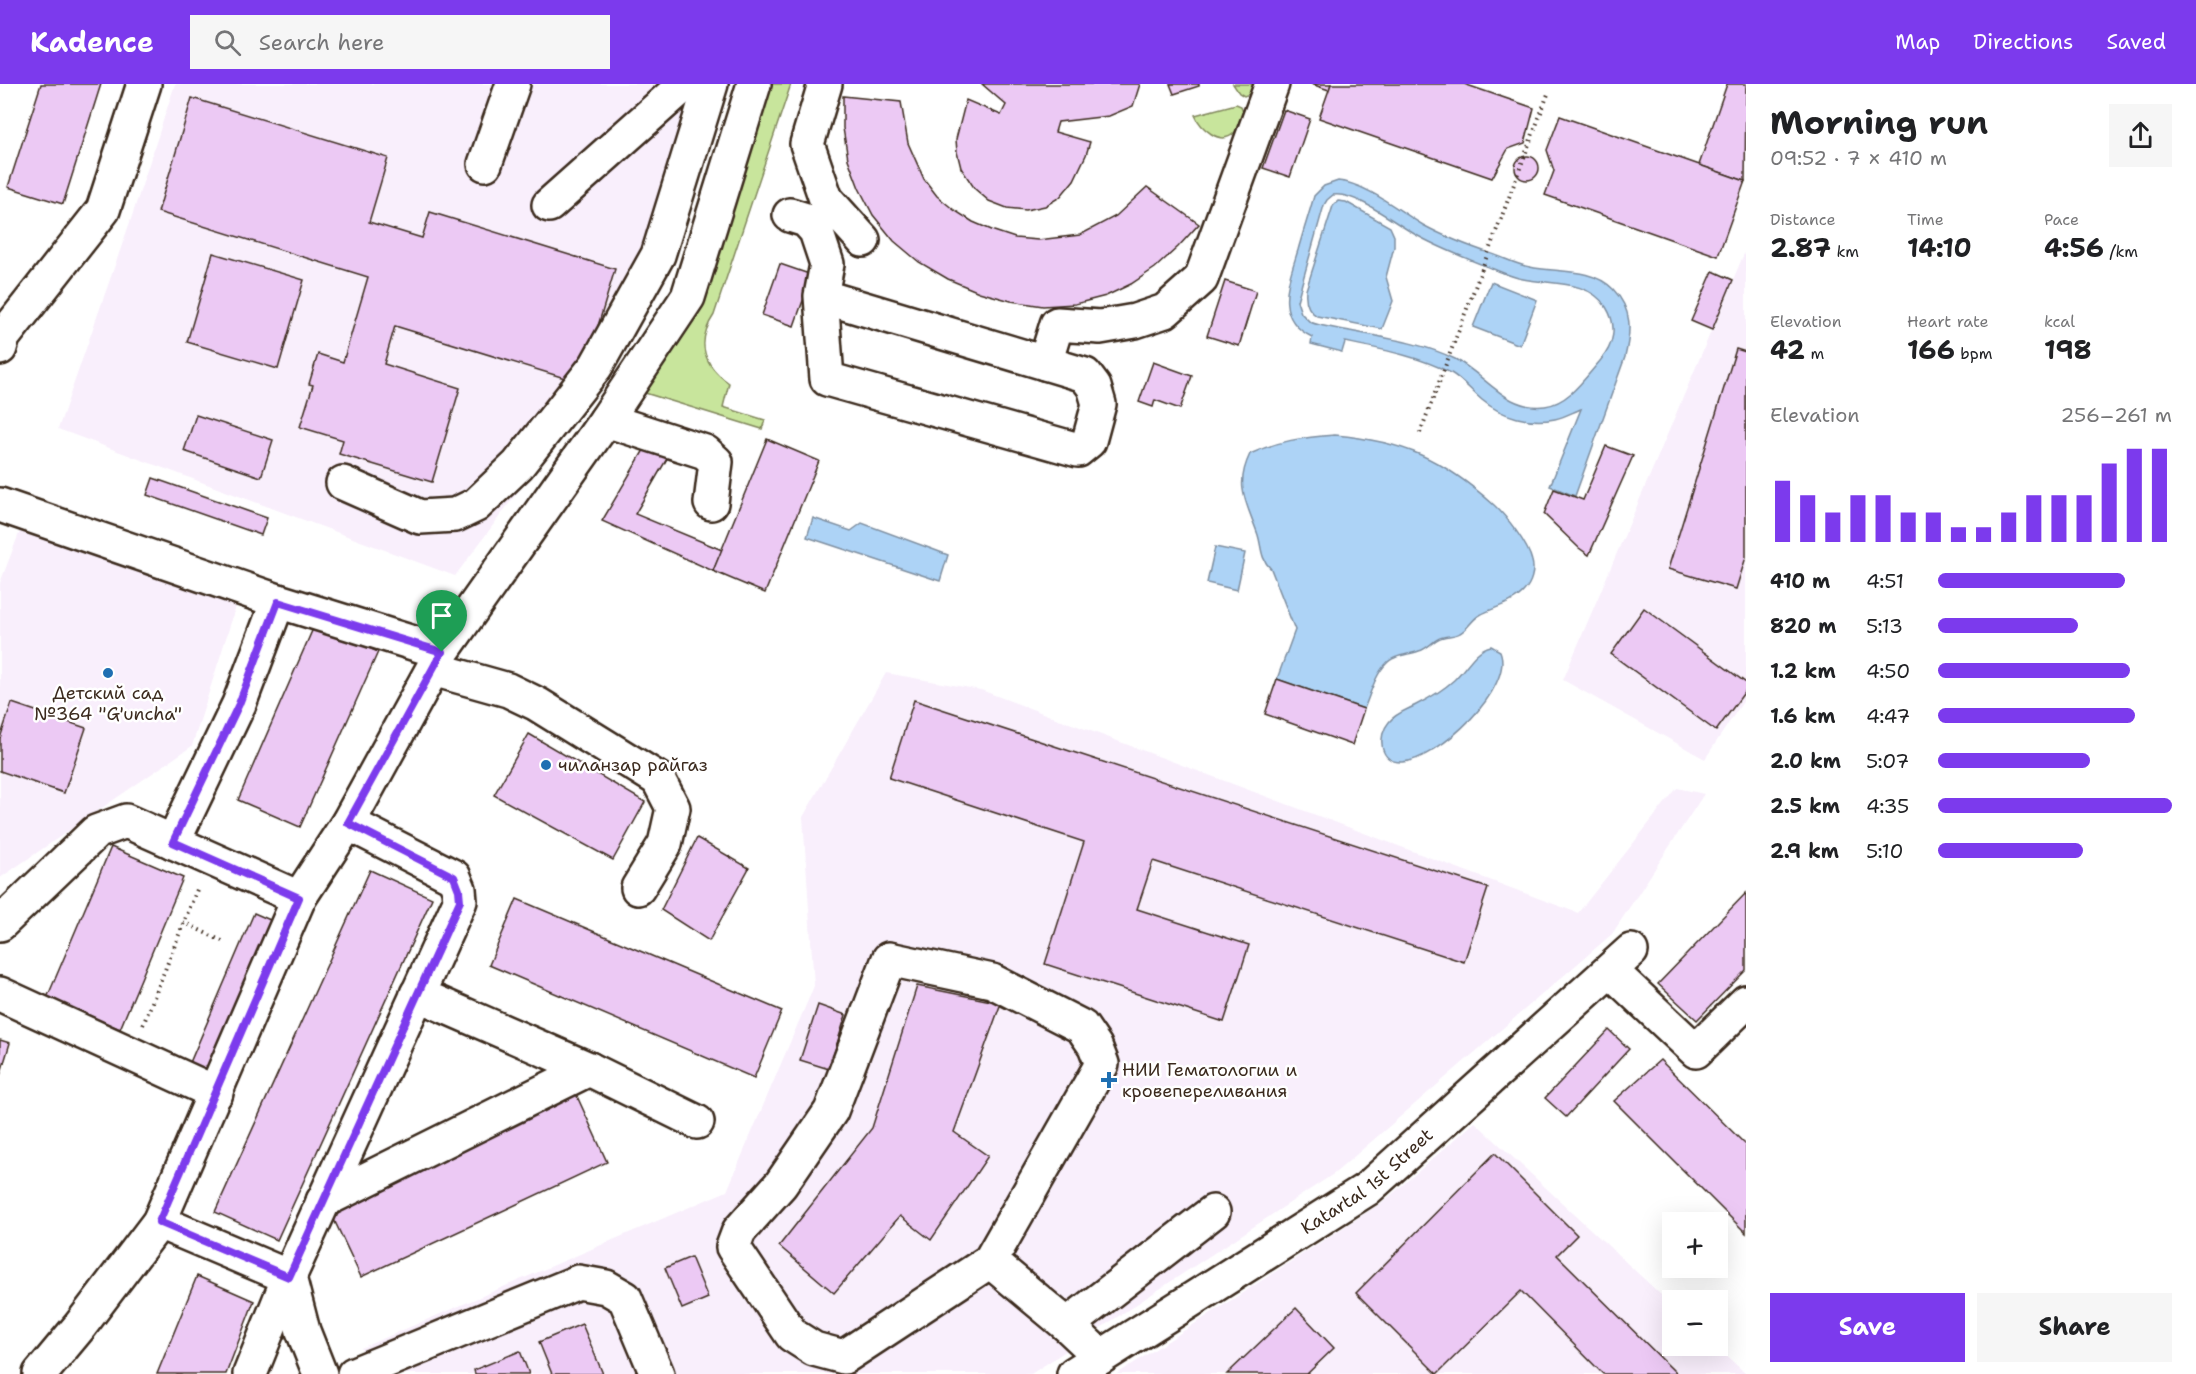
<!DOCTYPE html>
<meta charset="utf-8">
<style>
body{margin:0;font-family:"Shantell Sans",sans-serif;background:#f6f6f6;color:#202124;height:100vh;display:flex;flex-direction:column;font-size:22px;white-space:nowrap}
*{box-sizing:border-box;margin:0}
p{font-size:20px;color:#757577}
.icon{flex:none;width:33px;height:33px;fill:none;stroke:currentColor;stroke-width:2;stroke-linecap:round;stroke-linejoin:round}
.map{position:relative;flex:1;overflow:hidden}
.side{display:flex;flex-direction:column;background:#fff;width:450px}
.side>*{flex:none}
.fabs{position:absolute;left:1662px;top:1128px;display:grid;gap:12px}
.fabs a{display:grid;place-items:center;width:66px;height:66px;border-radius:0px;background:#fff;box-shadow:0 6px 24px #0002;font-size:30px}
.pin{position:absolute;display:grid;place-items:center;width:51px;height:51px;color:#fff;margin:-62px -26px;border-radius:50% 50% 50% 0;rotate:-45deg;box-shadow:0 0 6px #0007}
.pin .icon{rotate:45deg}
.round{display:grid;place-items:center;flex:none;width:63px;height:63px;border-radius:0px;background:#f6f6f6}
.summary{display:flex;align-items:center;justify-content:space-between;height:102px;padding:0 24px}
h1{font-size:33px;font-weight:700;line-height:45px}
.stats{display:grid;grid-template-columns:repeat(3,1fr);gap:9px;height:102px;padding:6px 24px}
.stats div{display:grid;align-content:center}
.stats b{font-size:26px;font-weight:700}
.stats small{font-size:16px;font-weight:400}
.stats p{font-size:16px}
.chart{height:168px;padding:12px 24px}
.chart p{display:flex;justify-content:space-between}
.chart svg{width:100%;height:108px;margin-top:6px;stroke:#7c3aed;stroke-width:6}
.action{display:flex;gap:12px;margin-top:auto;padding:12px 24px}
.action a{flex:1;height:69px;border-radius:0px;background:#7c3aed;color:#fff;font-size:24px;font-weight:700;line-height:69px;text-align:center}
.action a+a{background:#f6f6f6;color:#202124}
ul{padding:0 24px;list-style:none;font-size:20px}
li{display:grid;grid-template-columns:96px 72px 1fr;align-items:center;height:45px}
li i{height:15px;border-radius:8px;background:#7c3aed}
header{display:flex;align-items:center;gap:36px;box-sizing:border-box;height:84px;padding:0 30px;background:#7c3aed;color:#fff}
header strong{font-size:28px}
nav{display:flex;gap:33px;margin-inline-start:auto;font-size:21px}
.search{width:420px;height:54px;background:#f6f6f6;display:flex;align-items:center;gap:15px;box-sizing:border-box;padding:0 21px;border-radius:0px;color:#757577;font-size:22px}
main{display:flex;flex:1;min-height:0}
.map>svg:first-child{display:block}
.built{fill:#f9effc}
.green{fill:#c8e59c;stroke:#82885d;stroke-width:1.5}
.water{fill:#add3f6;stroke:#7f8fa0;stroke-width:1.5;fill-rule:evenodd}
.building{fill:#ecc9f4;stroke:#3b2a1e;stroke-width:1.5}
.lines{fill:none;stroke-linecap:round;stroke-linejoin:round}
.minor-casing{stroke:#3b2a1e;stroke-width:38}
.path{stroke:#3b2a1e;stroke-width:4;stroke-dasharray:1.5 4.5;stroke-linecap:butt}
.minor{stroke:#fff;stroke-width:33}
.route-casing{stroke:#fff;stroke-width:12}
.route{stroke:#7c3aed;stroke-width:8}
.poi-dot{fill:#1f6fb2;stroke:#fff;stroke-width:2}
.labels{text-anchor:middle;stroke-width:5;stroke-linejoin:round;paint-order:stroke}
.poi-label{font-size:18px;fill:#3b2a1e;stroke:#fff;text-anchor:start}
.street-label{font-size:18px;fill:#3b2a1e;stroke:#fff}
</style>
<header>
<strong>Kadence</strong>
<div class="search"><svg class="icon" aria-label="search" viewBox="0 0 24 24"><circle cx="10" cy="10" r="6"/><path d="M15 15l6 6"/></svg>Search here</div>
<nav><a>Map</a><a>Directions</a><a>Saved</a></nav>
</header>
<main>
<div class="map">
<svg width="1746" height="1290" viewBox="0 0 1746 1290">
<rect width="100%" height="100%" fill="#fff"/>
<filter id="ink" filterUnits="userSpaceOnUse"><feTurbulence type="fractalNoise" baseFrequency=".0167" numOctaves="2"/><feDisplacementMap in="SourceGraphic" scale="12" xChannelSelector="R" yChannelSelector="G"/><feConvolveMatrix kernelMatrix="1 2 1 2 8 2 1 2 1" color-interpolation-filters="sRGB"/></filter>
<g filter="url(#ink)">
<!-- built -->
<g class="built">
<path d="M175,0H724L571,337L455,492L58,345L131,135Z"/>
<path d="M1746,165V613L1705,675L1563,596Z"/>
<path d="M23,439L238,516L192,662L0,794V499Z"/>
<path d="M886,589L981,606L1578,829L1677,704L1704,710L1612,850L1335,1089L1031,1290H371L361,1264L727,1107L814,902L803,733Z"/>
<path d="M1475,1038L1672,1221V1262H1716L1746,1290H1117L1383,1118Z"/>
</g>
<!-- green -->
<g class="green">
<path d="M766,0H791L714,231C696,258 703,281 729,299L723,323L765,336L762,345L645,309L702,206Z"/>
<path d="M1233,0H1254L1252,9L1244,12L1239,9Z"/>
<path d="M1236,20L1241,22C1244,27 1242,29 1240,35C1238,39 1237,46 1234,49C1220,63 1200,43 1195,31Z"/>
</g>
<!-- water -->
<g class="water">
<path d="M1338,97C1366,99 1399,127 1423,141C1445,153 1471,163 1495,171C1506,175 1518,181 1530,183C1556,189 1591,183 1613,205C1633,226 1631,247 1625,273L1575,412L1550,402L1581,325C1573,328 1564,333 1555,335C1530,340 1502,333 1482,316C1471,307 1463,296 1451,289C1419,272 1380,265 1345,258L1342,268L1311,260L1312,253C1273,234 1288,199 1298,166C1303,148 1309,130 1314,112L1324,102ZM1333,111C1356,107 1397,141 1418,152C1440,164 1465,174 1488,183C1499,187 1511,193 1523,195C1550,201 1588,195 1606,223C1618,242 1614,261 1600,277C1585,294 1569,319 1545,322C1506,327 1486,291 1455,275C1423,259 1385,254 1350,247C1337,244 1322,243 1310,238L1301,229L1297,217L1324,121L1327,116Z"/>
<path d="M1338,117L1346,118L1390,143L1394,152V163L1386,193L1393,217L1382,245L1317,232C1307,226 1305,216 1306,206L1333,122Z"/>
<path d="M1491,198L1537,216L1520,261L1473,243Z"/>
<path d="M1335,351C1403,357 1443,375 1494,421C1507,433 1528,460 1532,477C1535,487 1531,500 1524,507C1513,520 1494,523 1480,531C1472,535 1468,545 1460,549C1454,553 1445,551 1438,555C1432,558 1427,565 1419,567C1409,571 1393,571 1386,580C1375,591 1370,611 1364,625L1277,595L1295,546L1271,485C1260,474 1262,464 1258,451C1247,419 1234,403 1250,370C1277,357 1304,353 1335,351Z"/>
<path d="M813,434L851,447L862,439L948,471L940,497L807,453Z"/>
<path d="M1215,463L1245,469L1237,506L1207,499Z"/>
<path d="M1491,562L1500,567C1515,604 1438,676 1402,678C1379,679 1377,652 1389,638C1396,629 1407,626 1416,621C1430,614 1443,606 1454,596C1466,585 1475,565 1491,562Z"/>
</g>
<!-- building -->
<g class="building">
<path d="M41,0H101L63,120L8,103Z"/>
<path d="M982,0H1140L1133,22L1109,32L1058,38L1055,48L1090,58L1086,71L1074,96L1060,113L1045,122L1026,126L1007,124L989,117L975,105L961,84L957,68L956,55L966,16L1001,31L1006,21Z"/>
<path d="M1170,0H1199V2L1174,10Z"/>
<path d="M1311,0H1331L1329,6Z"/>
<path d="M1331,0H1464L1534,24L1525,59L1508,65L1492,94L1319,34Z"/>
<path d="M1727,0H1746L1745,97L1699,81Z"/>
<path d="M843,12L901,18L908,59L924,95L937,112L954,126L973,138L994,147L1015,154L1038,156L1080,151L1116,132L1147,103L1199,140L1178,163L1155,184L1131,200L1106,212L1075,220L1043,222L1011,217L979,208L948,195L919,178L894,157L873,131L859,104L848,75L843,44Z"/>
<path d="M192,14L388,74L369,138L422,154L430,128L615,185L581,299L395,242L384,280L460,304L432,398L339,370L343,356L300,343L313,301L309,300L318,270L343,278L368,193L158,128Z"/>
<path d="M1284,26L1310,35L1290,93L1263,84Z"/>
<path d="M1560,32L1745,97L1718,172L1545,111L1554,87L1547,66Z"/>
<circle cx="1527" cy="84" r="12"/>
<path d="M213,169L304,196L278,285L187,258Z"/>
<path d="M780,180L812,191L794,242L762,231Z"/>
<path d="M1713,187L1733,196L1712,246L1691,237Z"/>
<path d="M1225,197L1256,207L1239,262L1207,252Z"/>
<path d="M1736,265L1746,268V473L1736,505L1668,485Z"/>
<path d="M1153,278L1192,292L1180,325L1155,316L1153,323L1139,318Z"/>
<path d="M196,331L273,356L261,393L184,367Z"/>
<path d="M651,354L672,366L635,430L722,466L713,487L602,437Z"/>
<path d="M767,355L819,377L765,509L713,487Z"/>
<path d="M1606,362L1633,372L1589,471L1579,464L1544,430L1554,405L1583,416Z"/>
<path d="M153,394L267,434L261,451L147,411Z"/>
<path d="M1644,524L1746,599V606L1716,647L1611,570Z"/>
<path d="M315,540L378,568L300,743L238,716Z"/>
<path d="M1277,595L1364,625L1352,661L1265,630Z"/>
<path d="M914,616L1488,804L1464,878L1153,777L1137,825L1249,861L1224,938L1045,880L1084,758L889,694Z"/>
<path d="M12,619L86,644L64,709L0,687V654Z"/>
<path d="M529,650L645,718L613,776L494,711Z"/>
<path d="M697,754L749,784L709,857L661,826Z"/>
<path d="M111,763L183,794L120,945L47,914Z"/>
<path d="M370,786L432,814L277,1156L215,1128Z"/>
<path d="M1746,809V886L1697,936L1658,900Z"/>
<path d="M517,815L782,927L754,994L489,881Z"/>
<path d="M254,829L277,839L210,991L189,981Z"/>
<path d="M917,902L1001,919L954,1048L988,1072L931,1156L900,1132L834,1209L779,1162L872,1044Z"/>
<path d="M818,921L846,931L829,985L800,976Z"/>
<path d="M1609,946L1629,965L1566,1033L1545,1014Z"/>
<path d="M0,956L10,959L0,992Z"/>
<path d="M1660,976L1746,1061V1149L1614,1017Z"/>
<path d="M576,1010L607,1078L361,1193L329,1125Z"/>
<path d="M1495,1069L1577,1151L1557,1171L1677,1290H1603L1521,1207L1437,1290L1356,1209Z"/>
<path d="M691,1173L708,1214L682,1225L665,1184Z"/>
<path d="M197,1192L254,1217L226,1290H157Z"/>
<path d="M1296,1224L1334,1264L1307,1290H1227Z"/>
<path d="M582,1240L603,1290H552L539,1258Z"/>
<path d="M520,1267L529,1290H475L474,1286Z"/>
</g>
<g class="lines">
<!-- minor casing -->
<g class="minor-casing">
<g id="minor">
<path d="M825,0L807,60L826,115L863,156"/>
<path d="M485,80L513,0"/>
<path d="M549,121L685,0"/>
<path d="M790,131L806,136L816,147L827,180L821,212L827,295L1078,366L1089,357L1099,320L1094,303L1085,291L821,212"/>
<path d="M0,264L3,253L103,126L144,0"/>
<path d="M1045,279L1057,240L1100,243L1135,237L1165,227L1201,195L1272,0"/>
<path d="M606,336L705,368L716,378L711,419"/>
<path d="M343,399L420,433L455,431L476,421L518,381L596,282L658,171L711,0"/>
<path d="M0,421L278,517L442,568"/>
<path d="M433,585L508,606L537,620L658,695L673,724L665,760L638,804"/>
<path d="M173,758L239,620L278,517"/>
<path d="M0,840L96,748L126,737L299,814"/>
<path d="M1611,887L1696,967L1746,918"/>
<path d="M0,910L216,1009"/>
<path d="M417,910L589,985L697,1038"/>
<path d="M323,1117L589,985"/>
<path d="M159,1138L289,1193L303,1247L320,1290"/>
<path d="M990,1177L844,1273L814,1265L792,1251L733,1163L739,1147L781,1100L831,1027L889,875L992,897L1082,943L1095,962L1102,980L990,1177L1067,1241L1101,1273"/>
<path d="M1067,1241L1213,1128"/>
<path d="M40,1290L80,1242L159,1138L299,814L348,739L442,568L606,336L688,213L754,0"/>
<path d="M250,1290L289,1193L460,817L459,805L454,793L348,739"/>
<path d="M354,1290L578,1198L606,1203L625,1214L657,1290"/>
<path id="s1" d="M1074,1290L1367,1105L1631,867"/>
</g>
</g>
<!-- path -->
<g class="path">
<path d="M1420,349L1548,10"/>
<path d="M183,838L224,858"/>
<path d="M143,941L198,803"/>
</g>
<!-- minor -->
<use href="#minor" class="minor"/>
</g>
</g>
<g class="lines" filter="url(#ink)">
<!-- route casing -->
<g class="route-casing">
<path id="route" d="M278,518L442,568L348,739L454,793L459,806L460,817L289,1193L159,1138L299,814L173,758L239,620Z"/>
</g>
<!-- route -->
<use href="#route" class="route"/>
</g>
<!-- markers -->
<g class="poi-dot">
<circle cx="108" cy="589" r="6"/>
<circle cx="546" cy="681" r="6"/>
<path d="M1106 987h6v6h6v6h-6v6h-6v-6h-6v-6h6z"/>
</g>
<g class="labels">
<!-- poi labels -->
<g class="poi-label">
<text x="108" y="615" text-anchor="middle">Детский сад<tspan x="108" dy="21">№364 "G'uncha"</tspan></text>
<text x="558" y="687">чиланзар райгаз</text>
<text x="1122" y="992">НИИ Гематологии и<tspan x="1122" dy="21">кровепереливания</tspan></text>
</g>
<!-- street labels -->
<g class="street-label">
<text dy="6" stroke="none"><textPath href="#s1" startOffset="351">Katartal 1st Street</textPath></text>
</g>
</g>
</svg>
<div class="fabs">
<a>+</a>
<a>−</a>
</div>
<div class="pin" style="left:442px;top:568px;background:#1e9e55"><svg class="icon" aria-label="arrive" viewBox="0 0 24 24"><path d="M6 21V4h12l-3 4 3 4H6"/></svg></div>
</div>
<section class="side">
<div class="summary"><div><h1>Morning run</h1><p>09:52 · 7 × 410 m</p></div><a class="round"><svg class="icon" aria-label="share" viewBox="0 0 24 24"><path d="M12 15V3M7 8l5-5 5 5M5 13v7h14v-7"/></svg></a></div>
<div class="stats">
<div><p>Distance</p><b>2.87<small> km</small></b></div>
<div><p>Time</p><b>14:10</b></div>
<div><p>Pace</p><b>4:56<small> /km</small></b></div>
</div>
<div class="stats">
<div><p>Elevation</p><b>42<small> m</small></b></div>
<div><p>Heart rate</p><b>166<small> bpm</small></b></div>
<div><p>kcal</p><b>198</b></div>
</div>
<div class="chart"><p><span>Elevation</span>256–261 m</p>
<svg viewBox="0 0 160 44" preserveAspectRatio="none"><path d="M5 44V19M15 44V25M25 44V32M35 44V25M45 44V25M55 44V32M65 44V32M75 44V38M85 44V38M95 44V32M105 44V25M115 44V25M125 44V25M135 44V12M145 44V6M155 44V6"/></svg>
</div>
<ul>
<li><b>410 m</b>4:51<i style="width:80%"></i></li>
<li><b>820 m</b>5:13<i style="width:60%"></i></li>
<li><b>1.2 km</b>4:50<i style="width:82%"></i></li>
<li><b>1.6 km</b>4:47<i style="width:84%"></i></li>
<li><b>2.0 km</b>5:07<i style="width:65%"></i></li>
<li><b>2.5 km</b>4:35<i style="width:100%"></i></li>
<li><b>2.9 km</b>5:10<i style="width:62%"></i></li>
</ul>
<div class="action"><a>Save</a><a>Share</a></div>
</section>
</main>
